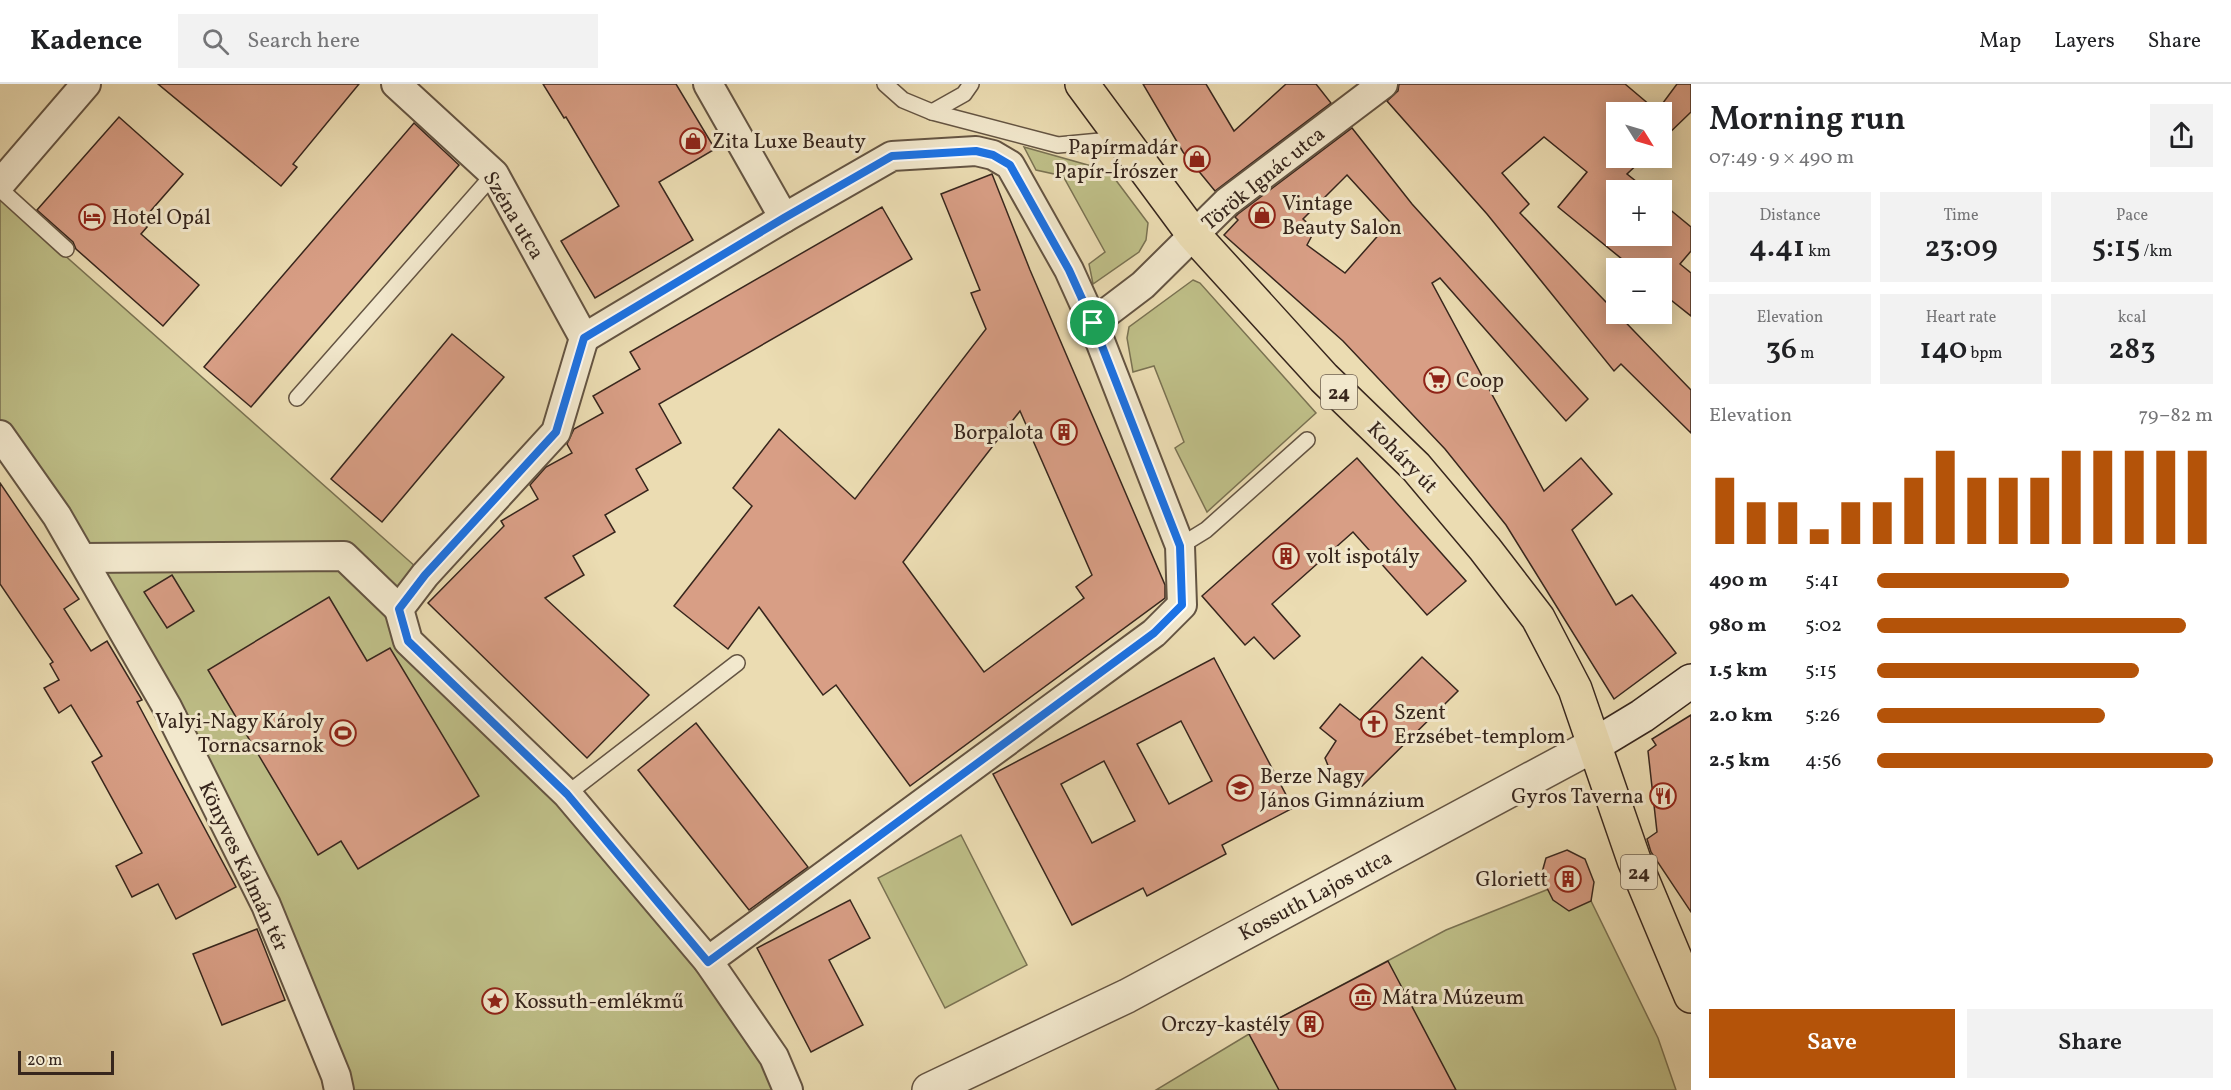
<!DOCTYPE html>
<meta charset="utf-8">
<style>
body{margin:0;font-family:Vollkorn,serif;background:#f2f2f2;color:#202124;height:100vh;display:flex;flex-direction:column;font-size:22px;white-space:nowrap}
*{box-sizing:border-box;margin:0}
p{font-size:20px;color:#757577}
.icon{flex:none;width:33px;height:33px;fill:none;stroke:currentColor;stroke-width:2;stroke-linecap:round;stroke-linejoin:round}
.map{position:relative;flex:1;overflow:hidden}
.details{display:flex;flex-direction:column;background:#fff;width:540px}
.details>*{flex:none}
.needle{width:39px;rotate:127deg}
.tools{position:absolute;left:1606px;top:18px;display:grid;gap:12px}
.tools a{display:grid;place-items:center;width:66px;height:66px;border-radius:0px;background:#fff;box-shadow:0 3px 15px #0003;font-size:30px}
.scale{position:absolute;left:18px;bottom:15px;width:96px;box-sizing:border-box;padding-left:6px;border:3px solid #37261d;border-top:0;font-size:16px;line-height:21px;white-space:nowrap;color:#37261d;-webkit-text-stroke:4px #f2e8cd;paint-order:stroke}
.pin{position:absolute;display:grid;place-items:center;width:51px;height:51px;color:#fff;margin:-26px;border:3px solid #fff;border-radius:50%;box-shadow:0 2px 6px #0007}
.round{display:grid;place-items:center;flex:none;width:63px;height:63px;border-radius:0px;background:#f2f2f2}
.overview{display:flex;align-items:center;justify-content:space-between;height:102px;padding:0 18px}
h1{font-size:33px;font-weight:600;line-height:45px}
.metrics{display:grid;grid-template-columns:repeat(3,1fr);gap:9px;height:102px;padding:6px 18px}
.metrics div{display:grid;align-content:center;border-radius:0px;background:#f2f2f2;text-align:center}
.metrics b{font-size:30px;font-weight:600}
.metrics small{font-size:16px;font-weight:400}
.metrics p{font-size:16px}
.chart{height:168px;padding:12px 18px}
.chart p{display:flex;justify-content:space-between}
.chart svg{width:100%;height:108px;margin-top:6px;stroke:#b45309;stroke-width:6}
.cta{display:flex;gap:12px;margin-top:auto;padding:12px 18px}
.cta a{flex:1;height:69px;border-radius:0px;background:#b45309;color:#fff;font-size:24px;font-weight:600;line-height:69px;text-align:center}
.cta a+a{background:#f2f2f2;color:#202124}
ul{padding:0 18px;list-style:none;font-size:20px}
li{display:grid;grid-template-columns:96px 72px 1fr;align-items:center;height:45px}
li i{height:15px;border-radius:8px;background:#b45309}
header{display:flex;align-items:center;gap:36px;box-sizing:border-box;height:84px;padding:0 30px;background:#fff;border-bottom:2px solid #e0e0e0}
header strong{font-size:28px}
nav{display:flex;gap:33px;margin-inline-start:auto;font-size:21px}
.search{width:420px;height:54px;background:#f2f2f2;display:flex;align-items:center;gap:15px;box-sizing:border-box;padding:0 21px;border-radius:0px;color:#757577;font-size:22px}
main{display:flex;flex:1;min-height:0}
.map>svg:first-child{display:block}
.green{fill:#bebe87;stroke:#7a7252;stroke-width:1.5}
.building{fill:#d89e85;stroke:#37261d;stroke-width:1.5;fill-rule:evenodd}
.lines{fill:none;stroke-linecap:round;stroke-linejoin:round}
.service-casing{stroke:#645442;stroke-width:18}
.minor-casing{stroke:#645442;stroke-width:32}
.tertiary-casing{stroke:#645442;stroke-width:36}
.secondary-casing{stroke:#37261d;stroke-width:36}
.primary-casing{stroke:#37261d;stroke-width:36}
.service{stroke:#f2e8cd;stroke-width:15}
.minor{stroke:#f2e8cd;stroke-width:28}
.tertiary{stroke:#f2e8cd;stroke-width:33}
.secondary{stroke:#f2e8cd;stroke-width:33}
.primary{stroke:#ebdcb2;stroke-width:33}
.route-casing{stroke:#fff;stroke-width:12}
.route{stroke:#1a73e8;stroke-width:8}
.labels{text-anchor:middle;stroke-width:6;stroke-linejoin:round;paint-order:stroke}
.shield{fill:#f2e8cd;stroke:#6f6052;stroke-width:1.5}
.shield-label{font-size:20px;font-weight:bold;fill:#37261d}
.poi-label{font-size:21px;fill:#37261d;stroke:#f2e8cd;text-anchor:start}
.street-label{font-size:21px;fill:#37261d;stroke:#f2e8cd}
</style>
<header>
<strong>Kadence</strong>
<div class="search"><svg class="icon" aria-label="search" viewBox="0 0 24 24"><circle cx="10" cy="10" r="6"/><path d="M15 15l6 6"/></svg>Search here</div>
<nav><a>Map</a><a>Layers</a><a>Share</a></nav>
</header>
<main>
<div class="map">
<svg width="1691" height="1006" viewBox="0 0 1691 1006">
<rect width="100%" height="100%" fill="#ebdcb2"/>
<filter id="stains"><feTurbulence type="fractalNoise" baseFrequency=".00333" numOctaves="4"/><feColorMatrix values="0 0 0 0 .2 0 0 0 0 .09 0 0 0 0 .02 0 0 0 .5 -.17"/></filter>
<radialGradient id="worn" r=".72"><stop offset=".6" stop-color="#630" stop-opacity="0"/><stop offset="1" stop-color="#630" stop-opacity=".3"/></radialGradient>
<!-- green -->
<g class="green">
<path d="M1024,63L1109,87L1148,139L1146,156L1139,168L1093,200L1089,180L1105,168L1063,92L1036,86Z"/>
<path d="M0,114L425,491L399,525L567,710L788,1006H339L266,821L0,351Z"/>
<path d="M1193,196L1200,199L1316,329L1207,428L1175,364L1184,358L1154,282L1133,288L1127,254L1129,243Z"/>
<path d="M961,751L1027,881L945,924L878,794Z"/>
<path d="M1574,795L1591,817L1658,954L1676,1006H1156L1249,950L1446,846Z"/>
</g>
<!-- building -->
<g class="building">
<path d="M158,0H359L293,80L297,83L281,102Z"/>
<path d="M543,0H676L715,65L659,98L693,156L595,214L561,157L619,122L566,33L564,34Z"/>
<path d="M1143,0H1206L1234,47L1286,0H1316L1331,19L1215,107L1183,68Z"/>
<path d="M1399,0H1625L1657,27L1677,0H1691V28L1662,56V28H1617V74H1644L1627,90L1647,106H1617V152H1662V119L1691,143V167L1680,180L1691,189V232L1662,209V184H1633L1558,123L1587,88L1544,53L1502,89L1529,120L1520,129L1691,306V349L1621,280L1614,287L1487,130L1387,17L1398,7Z"/>
<path d="M119,33L183,90L141,138L147,143L141,150L199,201L163,242L76,165L73,158L37,126Z"/>
<path d="M414,39L459,81L251,323L204,283Z"/>
<path d="M1352,44L1412,120L1588,315L1566,337L1440,194L1432,199L1544,407L1581,374L1612,410L1572,446L1616,521L1632,511L1676,569L1614,615L1506,441L1445,365L1343,257L1224,151L1238,136L1235,133L1238,130ZM1347,91L1390,138L1345,189L1307,161L1315,146L1303,135Z"/>
<path d="M992,90L1030,186L1165,501V514L910,702L836,601L823,611L759,523L728,565L674,522L752,422L733,404L779,345L855,415L986,245L971,209L980,206L941,110ZM1020,327L1092,491L1076,503L1084,514L984,588L903,478Z"/>
<path d="M882,123L912,175L659,320L681,359L636,385L648,406L605,431L615,448L573,472L584,491L545,514L649,611L587,674L428,519L504,442L501,437L538,415L530,401L546,383L572,369L567,360L574,345L603,329L593,312L640,285L630,268Z"/>
<path d="M452,250L504,293L382,438L331,395Z"/>
<path d="M1357,374L1466,497L1427,531L1353,448L1272,520L1300,552L1274,575L1254,553L1245,561L1202,512Z"/>
<path d="M0,399L79,515L64,525L91,567L107,557L142,616L137,618L236,803L176,835L158,800L132,813L116,782L142,769L92,678L102,672L71,621L59,629L44,604L59,596L50,580L53,578L0,500Z"/>
<path d="M172,491L194,527L167,544L144,508Z"/>
<path d="M329,513L367,577L390,564L479,712L358,785L341,757L318,771L208,586Z"/>
<path d="M1422,573L1458,607L1362,702L1350,704L1337,694L1329,684L1325,674L1336,657L1320,644L1340,620L1360,636Z"/>
<path d="M1214,574L1293,724L1222,761L1226,770L1147,812L1143,804L1072,841L993,690ZM1181,637L1212,697L1169,720L1137,660ZM1104,677L1135,737L1092,759L1061,700Z"/>
<path d="M1691,631V828L1651,768L1647,755L1657,748L1648,667L1656,661L1652,655Z"/>
<path d="M696,639L808,783L749,826L638,686Z"/>
<path d="M1567,766L1585,775L1594,798L1591,817L1569,827L1553,816L1541,792L1546,774Z"/>
<path d="M850,816L870,854L829,876L863,941L811,968L757,864Z"/>
<path d="M257,845L285,916L222,941L193,870Z"/>
<path d="M1388,877L1456,1006H1279L1249,950Z"/>
</g>
<g class="lines">
<!-- service casing -->
<g class="service-casing">
<g id="service">
<path d="M885,0L903,16L932,28L1058,61L1121,55"/>
<path d="M932,28L964,10L971,0"/>
<path d="M0,105L66,165"/>
<path d="M297,314L494,90"/>
<path d="M1180,462L1206,446L1307,356"/>
<path d="M567,710L737,579"/>
</g>
</g>
<!-- minor casing -->
<g class="minor-casing">
<g id="minor">
<path d="M396,0L494,90L584,254"/>
<path d="M708,0L784,134"/>
<path d="M0,100L86,0"/>
<path d="M1093,239L1143,201L1227,118L1383,0"/>
<path d="M584,254L784,134L892,72L976,67L993,71L1010,81L1069,186L1093,239L1180,462L1182,521L1154,549L708,877"/>
<path d="M584,254L556,348L425,491L399,525L408,557L567,710L708,877L774,973L788,1006"/>
<path d="M0,351L57,432L167,623L266,821L336,992L339,1006"/>
<path d="M82,474L344,472L399,525"/>
</g>
</g>
<!-- tertiary casing -->
<g class="tertiary-casing">
<path id="tertiary" d="M929,1006L1127,912L1594,661"/>
</g>
<!-- secondary casing -->
<g class="secondary-casing">
<path id="secondary" d="M1594,661L1642,632L1691,597"/>
</g>
<!-- primary casing -->
<g class="primary-casing">
<path id="primary" d="M1082,0L1193,150L1324,294L1416,383L1485,465L1538,534L1575,605L1634,776L1691,912"/>
</g>
<!-- service -->
<use href="#service" class="service"/>
<!-- minor -->
<use href="#minor" class="minor"/>
<!-- tertiary -->
<use href="#tertiary" class="tertiary"/>
<!-- secondary -->
<use href="#secondary" class="secondary"/>
<!-- primary -->
<use href="#primary" class="primary"/>
</g>
<g class="lines">
<!-- route casing -->
<g class="route-casing">
<path id="route" d="M976,67L993,71L1010,81L1069,186L1093,239L1180,462L1182,521L1154,549L708,878L567,710L408,557L399,525L425,491L556,348L584,254L784,134L892,72Z"/>
</g>
<!-- route -->
<use href="#route" class="route"/>
</g>
<!-- icons -->
<defs>
<g id="shop-ring" transform="scale(1.35)"><circle r="9.5" fill="#f2e8cd" stroke="#8f2418" stroke-width="1.5"/><path d="M-5-2.5h2.3a2.7 3.5 0 0 1 5.4 0H5L5.5 6h-11ZM-1.5-2.5h3a1.5 2.3 0 0 0-3 0Z" fill="#8f2418"/></g>
<g id="hotel-ring" transform="scale(1.35)"><circle r="9.5" fill="#f2e8cd" stroke="#8f2418" stroke-width="1.5"/><path d="M-6-4.5h1.5V1H6V5H4.5V3h-9V5H-6ZM-4 0a1.8 1.8 0 1 1 3.6 0ZM.5 0V-2.5h3Q6-2.5 6 0Z" fill="#8f2418"/></g>
<g id="supermarket-ring" transform="scale(1.35)"><circle r="9.5" fill="#f2e8cd" stroke="#8f2418" stroke-width="1.5"/><path d="M-6-5.5h2.5l.6 2H6L4.5 2H-2.5L-4.4-4H-6ZM-1.5 3.2a1.3 1.3 0 1 0 .1 0ZM3 3.2a1.3 1.3 0 1 0 .1 0Z" fill="#8f2418"/></g>
<g id="building-ring" transform="scale(1.35)"><circle r="9.5" fill="#f2e8cd" stroke="#8f2418" stroke-width="1.5"/><path d="M-4-6H4V6H1V3H-1V6H-4ZM-2.5-4.3h1.7v1.8h-1.7ZM.8-4.3h1.7v1.8H.8ZM-2.5-1h1.7V.8h-1.7ZM.8-1h1.7V.8H.8Z" fill="#8f2418"/></g>
<g id="church-ring" transform="scale(1.35)"><circle r="9.5" fill="#f2e8cd" stroke="#8f2418" stroke-width="1.5"/><path d="M-1.2-6h2.4v3.5h3.3v2.4h-3.3V6h-2.4V-.1h-3.3v-2.4h3.3Z" fill="#8f2418"/></g>
<g id="stadium-ring" transform="scale(1.35)"><circle r="9.5" fill="#f2e8cd" stroke="#8f2418" stroke-width="1.5"/><path d="M0-5a6.5 5 0 1 0 0 10a6.5 5 0 1 0 0-10ZM-3.5-1.8h7v3.6h-7Z" fill="#8f2418"/></g>
<g id="school-ring" transform="scale(1.35)"><circle r="9.5" fill="#f2e8cd" stroke="#8f2418" stroke-width="1.5"/><path d="M0-5L7-2L0 1L-7-2ZM-4 1L0 2.5L4 1V4Q0 6-4 4Z" fill="#8f2418"/></g>
<g id="restaurant-ring" transform="scale(1.35)"><circle r="9.5" fill="#f2e8cd" stroke="#8f2418" stroke-width="1.5"/><path d="M-5-6h1v4h1v-4h1v4h1v-4h1v5L-1.5 .5V6h-2V.5L-5-1ZM5-6V6H3V1.5H1.5Q1.5-4 5-6Z" fill="#8f2418"/></g>
<g id="museum-ring" transform="scale(1.35)"><circle r="9.5" fill="#f2e8cd" stroke="#8f2418" stroke-width="1.5"/><path d="M0-6L6-3V-2H-6V-3ZM-5-1h2V3h-2ZM-1-1h2V3h-2ZM3-1h2V3H3ZM-6 4H6V6H-6Z" fill="#8f2418"/></g>
<g id="sight-ring" transform="scale(1.35)"><circle r="9.5" fill="#f2e8cd" stroke="#8f2418" stroke-width="1.5"/><path d="M0-6L1.8-2.2L6-1.7L2.9 1.2L3.7 5.4L0 3.3L-3.7 5.4L-2.9 1.2L-6-1.7L-1.8-2.2Z" fill="#8f2418"/></g>
</defs>
<g fill-rule="evenodd">
<use href="#shop-ring" x="693" y="57"/>
<use href="#shop-ring" x="1197" y="75"/>
<use href="#shop-ring" x="1262" y="131"/>
<use href="#hotel-ring" x="92" y="133"/>
<use href="#supermarket-ring" x="1437" y="296"/>
<use href="#building-ring" x="1064" y="348"/>
<use href="#building-ring" x="1286" y="472"/>
<use href="#church-ring" x="1374" y="640"/>
<use href="#stadium-ring" x="343" y="649"/>
<use href="#school-ring" x="1240" y="704"/>
<use href="#restaurant-ring" x="1663" y="712"/>
<use href="#building-ring" x="1568" y="795"/>
<use href="#museum-ring" x="1363" y="913"/>
<use href="#sight-ring" x="495" y="917"/>
<use href="#building-ring" x="1310" y="940"/>
</g>
<g class="labels">
<!-- shield labels -->
<g class="shield">
<rect x="1321" y="291" width="36" height="34" rx="4.5"/>
<rect x="1621" y="771" width="36" height="34" rx="4.5"/>
</g>
<g class="shield-label">
<text x="1339" y="315">24</text>
<text x="1639" y="795">24</text>
</g>
<!-- poi labels -->
<g class="poi-label">
<text x="712" y="64">Zita Luxe Beauty</text>
<text x="1178" y="70" text-anchor="end">Papírmadár<tspan x="1178" dy="24">Papír-Írószer</tspan></text>
<text x="1282" y="126">Vintage<tspan x="1282" dy="24">Beauty Salon</tspan></text>
<text x="112" y="140">Hotel Opál</text>
<text x="1456" y="303">Coop</text>
<text x="1044" y="355" text-anchor="end">Borpalota</text>
<text x="1306" y="479">volt ispotály</text>
<text x="1394" y="635">Szent<tspan x="1394" dy="24">Erzsébet-templom</tspan></text>
<text x="324" y="644" text-anchor="end">Valyi-Nagy Károly<tspan x="324" dy="24">Tornacsarnok</tspan></text>
<text x="1260" y="699">Berze Nagy<tspan x="1260" dy="24">János Gimnázium</tspan></text>
<text x="1644" y="719" text-anchor="end">Gyros Taverna</text>
<text x="1548" y="802" text-anchor="end">Gloriett</text>
<text x="1382" y="920">Mátra Múzeum</text>
<text x="514" y="924">Kossuth-emlékmű</text>
<text x="1290" y="947" text-anchor="end">Orczy-kastély</text>
</g>
<!-- street labels -->
<g class="street-label">
<text transform="translate(1263 94) rotate(-39)" y="7">Török Ignác utca</text>
<text transform="translate(514 131) rotate(59)" y="7">Széna utca</text>
<text transform="translate(1403 373) rotate(46)" y="7">Koháry út</text>
<text transform="translate(244 782) rotate(65)" y="7">Könyves Kálmán tér</text>
<text transform="translate(1315 811) rotate(-28)" y="7">Kossuth Lajos utca</text>
</g>
</g>
<rect width="100%" height="100%" filter="url(#stains)"/>
<rect width="100%" height="100%" fill="url(#worn)"/>
</svg>
<div class="tools">
<a><svg class="needle" viewBox="-14 -14 28 28"><path d="M0-13l5 13h-10z" fill="#e53935"/><path d="M0 13l5-13h-10z" fill="#757577"/></svg></a>
<a>+</a>
<a>−</a>
</div>
<div class="scale">20 m</div>
<div class="pin" style="left:1093px;top:239px;background:#1e9e55"><svg class="icon" aria-label="arrive" viewBox="0 0 24 24"><path d="M6 21V4h12l-3 4 3 4H6"/></svg></div>
</div>
<section class="details">
<div class="overview"><div><h1>Morning run</h1><p>07:49 · 9 × 490 m</p></div><a class="round"><svg class="icon" aria-label="share" viewBox="0 0 24 24"><path d="M12 15V3M7 8l5-5 5 5M5 13v7h14v-7"/></svg></a></div>
<div class="metrics">
<div><p>Distance</p><b>4.41<small> km</small></b></div>
<div><p>Time</p><b>23:09</b></div>
<div><p>Pace</p><b>5:15<small> /km</small></b></div>
</div>
<div class="metrics">
<div><p>Elevation</p><b>36<small> m</small></b></div>
<div><p>Heart rate</p><b>140<small> bpm</small></b></div>
<div><p>kcal</p><b>283</b></div>
</div>
<div class="chart"><p><span>Elevation</span>79–82 m</p>
<svg viewBox="0 0 160 44" preserveAspectRatio="none"><path d="M5 44V17M15 44V27M25 44V27M35 44V38M45 44V27M55 44V27M65 44V17M75 44V6M85 44V17M95 44V17M105 44V17M115 44V6M125 44V6M135 44V6M145 44V6M155 44V6"/></svg>
</div>
<ul>
<li><b>490 m</b>5:41<i style="width:57%"></i></li>
<li><b>980 m</b>5:02<i style="width:92%"></i></li>
<li><b>1.5 km</b>5:15<i style="width:78%"></i></li>
<li><b>2.0 km</b>5:26<i style="width:68%"></i></li>
<li><b>2.5 km</b>4:56<i style="width:100%"></i></li>
</ul>
<div class="cta"><a>Save</a><a>Share</a></div>
</section>
</main>
